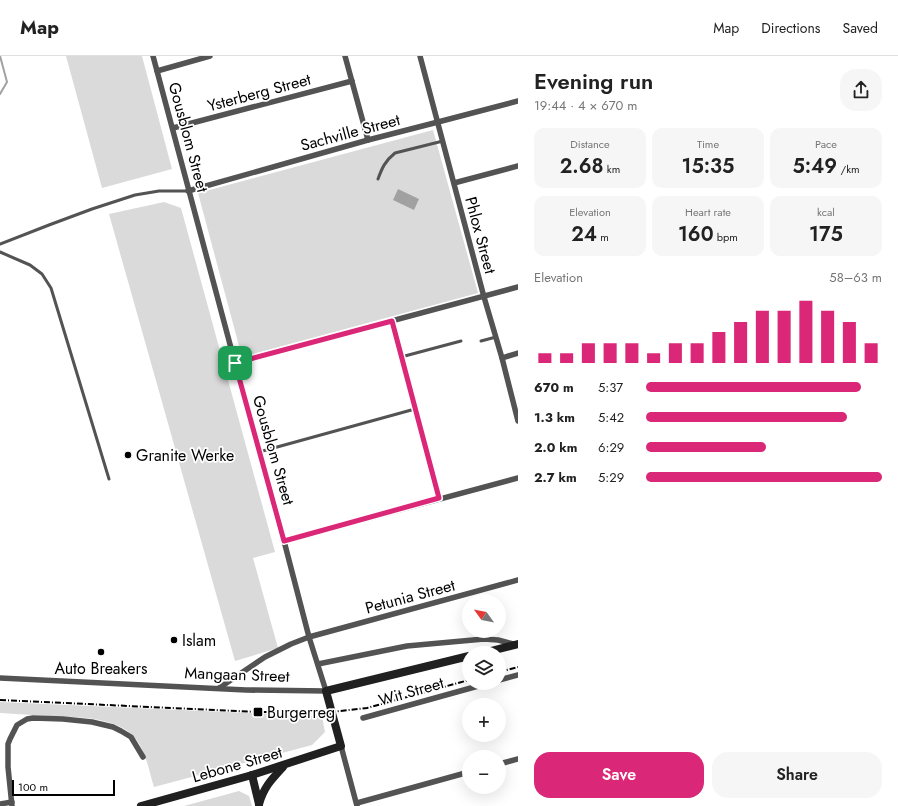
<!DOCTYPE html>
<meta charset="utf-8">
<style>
body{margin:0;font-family:Jost,sans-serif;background:#f6f6f6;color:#222;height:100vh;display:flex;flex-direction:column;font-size:15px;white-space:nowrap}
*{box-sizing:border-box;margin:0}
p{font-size:13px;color:#767676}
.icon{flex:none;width:22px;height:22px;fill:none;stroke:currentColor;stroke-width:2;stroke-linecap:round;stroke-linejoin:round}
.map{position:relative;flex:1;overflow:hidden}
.sheet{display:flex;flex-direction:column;background:#fff;width:380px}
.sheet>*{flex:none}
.needle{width:26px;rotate:303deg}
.tools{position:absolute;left:462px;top:538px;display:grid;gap:8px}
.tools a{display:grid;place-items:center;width:44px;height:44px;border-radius:50%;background:#fff;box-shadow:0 4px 16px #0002;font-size:20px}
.scale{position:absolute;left:12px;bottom:10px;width:103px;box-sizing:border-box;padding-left:4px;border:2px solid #000;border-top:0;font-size:11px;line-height:14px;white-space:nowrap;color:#000;-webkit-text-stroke:3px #fff;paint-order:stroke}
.pin{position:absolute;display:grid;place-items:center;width:34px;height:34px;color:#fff;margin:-17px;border-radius:8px;box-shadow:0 2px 6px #0006}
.round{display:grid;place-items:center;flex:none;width:42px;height:42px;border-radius:16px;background:#f6f6f6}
.head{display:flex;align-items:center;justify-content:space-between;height:68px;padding:0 16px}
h1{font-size:22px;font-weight:600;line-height:30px}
.figures{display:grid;grid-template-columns:repeat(3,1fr);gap:6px;height:68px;padding:4px 16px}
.figures div{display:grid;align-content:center;border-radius:10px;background:#f6f6f6;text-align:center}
.figures b{font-size:20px;font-weight:600}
.figures small{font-size:11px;font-weight:400}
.figures p{font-size:11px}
.chart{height:112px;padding:8px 16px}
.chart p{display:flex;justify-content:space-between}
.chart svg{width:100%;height:72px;margin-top:4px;stroke:#db2777;stroke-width:6}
.cta{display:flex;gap:8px;margin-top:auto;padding:8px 16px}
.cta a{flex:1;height:46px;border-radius:16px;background:#db2777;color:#fff;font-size:16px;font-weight:600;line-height:46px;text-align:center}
.cta a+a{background:#f6f6f6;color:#222}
ul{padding:0 16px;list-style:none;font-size:13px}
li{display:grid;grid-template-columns:64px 48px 1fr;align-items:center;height:30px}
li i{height:10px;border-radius:5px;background:#db2777}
header{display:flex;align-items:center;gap:24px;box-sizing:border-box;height:56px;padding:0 20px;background:#fff;border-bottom:1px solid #e0e0e0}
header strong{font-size:19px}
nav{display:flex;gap:22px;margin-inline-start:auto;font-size:14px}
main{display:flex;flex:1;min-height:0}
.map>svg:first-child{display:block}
.green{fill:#dadada}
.water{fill:#a1a1a1}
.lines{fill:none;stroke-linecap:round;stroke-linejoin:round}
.stream{stroke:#a1a1a1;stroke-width:2}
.lane{stroke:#535353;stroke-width:3}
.street{stroke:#535353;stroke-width:5.5}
.secondary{stroke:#202020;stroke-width:8}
.rail{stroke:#000;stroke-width:2;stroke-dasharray:6 2 1 2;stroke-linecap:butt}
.route-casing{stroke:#fff;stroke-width:8}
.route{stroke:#db2777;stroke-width:5}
.poi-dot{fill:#000;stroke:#fff;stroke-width:1.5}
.labels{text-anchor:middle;stroke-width:3.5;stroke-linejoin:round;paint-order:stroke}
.street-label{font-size:16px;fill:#000;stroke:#fff}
.poi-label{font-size:16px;fill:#000;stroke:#fff;text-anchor:start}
</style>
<header>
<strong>Map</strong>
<nav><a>Map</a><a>Directions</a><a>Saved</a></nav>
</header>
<main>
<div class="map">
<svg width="518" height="750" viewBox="0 0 518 750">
<rect width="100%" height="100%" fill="#fff"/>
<!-- green -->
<g class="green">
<path d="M66,0H142L172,113L102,132Z"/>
<path d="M433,74L478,237L242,301L198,137Z"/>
<path d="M164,146L181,152L275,496L253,502L278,592L235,605L109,158Z"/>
<path d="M0,646L322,660L325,676L312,689L154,731C149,715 146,696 136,683C118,660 75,661 49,660C33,659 16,658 0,657Z"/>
<path d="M239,735L249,740L252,750H184Z"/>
</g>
<!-- water -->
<path class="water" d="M398,133L419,143L414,154L393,144Z"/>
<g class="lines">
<!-- stream -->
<path class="stream" d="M0,0L7,26L0,38"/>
<!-- lane -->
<g class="lane">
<path d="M378,123C382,112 385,105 395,97L443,85"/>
<path d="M0,188L49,169L92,153L135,139L159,135H188"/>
<path d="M0,196L30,209L42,218L51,232L109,423"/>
<path d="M392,265L439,442"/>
<path d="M481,285L496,281"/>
<path d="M401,301L461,285"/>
<path d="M259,396L415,353"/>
</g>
<!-- street -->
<g class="street">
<path d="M345,0L368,84"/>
<path d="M420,0L484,241L502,302L518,365"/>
<path d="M157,15L210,0"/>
<path d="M173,72L352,25"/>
<path d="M454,127L518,110"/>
<path d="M188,135L368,84L438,66L518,45"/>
<path d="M502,302L518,297"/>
<path d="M235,307L518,231"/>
<path d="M284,485L518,422"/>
<path d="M318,608L407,590L484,583L498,584L513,588"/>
<path d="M0,622L246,634L326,635L309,581L284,485L235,307L153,0"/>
<path d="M499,624L518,619"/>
<path d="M219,632L265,601L291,588L309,581L518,524"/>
<path d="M363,662L489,627"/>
<path d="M341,690L357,750"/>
<path d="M499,708L518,703"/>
<path d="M357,747L469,716"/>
<path d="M0,748L12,746"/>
<path d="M12,750L8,711V688L10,683L17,669L27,663L33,662L63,663L92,666L113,671L121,675L131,681L143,701"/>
</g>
<!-- secondary -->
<g class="secondary">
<path d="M483,597L518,588"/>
<path d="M252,719L259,748"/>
<path d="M259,748C264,731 271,724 283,711"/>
<path d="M141,750L252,719L341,690L326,635L469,600"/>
</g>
<!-- rail -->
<g class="rail">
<path d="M499,616L518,611"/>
<path d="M0,644L258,656H331L367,652L469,624"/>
</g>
</g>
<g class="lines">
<!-- route casing -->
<g class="route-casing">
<path id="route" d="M392,265L439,442L284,485L235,307Z"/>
</g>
<!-- route -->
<use href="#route" class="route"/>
</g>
<!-- markers -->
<g class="poi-dot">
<circle cx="128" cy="399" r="4"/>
<circle cx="174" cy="584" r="4"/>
<circle cx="101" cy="596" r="4"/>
<rect x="253" y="651" width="10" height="10" rx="2"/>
</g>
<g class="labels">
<!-- street labels -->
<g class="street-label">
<text transform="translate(259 36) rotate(-15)" y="6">Ysterberg Street</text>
<text transform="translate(350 76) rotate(-15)" y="6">Sachville Street</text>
<text transform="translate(189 81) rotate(75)" y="6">Gousblom Street</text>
<text transform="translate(481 179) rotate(75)" y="6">Phlox Street</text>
<text transform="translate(274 394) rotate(74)" y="6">Gousblom Street</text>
<text transform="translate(410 540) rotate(-15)" y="6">Petunia Street</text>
<text transform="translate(237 618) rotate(2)" y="6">Mangaan Street</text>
<text transform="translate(411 635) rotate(-16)" y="6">Wit Street</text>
<text transform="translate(237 708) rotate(-16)" y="6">Lebone Street</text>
</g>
<!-- poi labels -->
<g class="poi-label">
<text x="136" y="405">Granite Werke</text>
<text x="182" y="590">Islam</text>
<text x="101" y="618" text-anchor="middle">Auto Breakers</text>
<text x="267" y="662">Burgerreg</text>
</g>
</g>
</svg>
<div class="tools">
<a><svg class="needle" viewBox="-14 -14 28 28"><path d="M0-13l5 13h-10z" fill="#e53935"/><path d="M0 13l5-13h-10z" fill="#767676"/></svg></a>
<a><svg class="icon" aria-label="layers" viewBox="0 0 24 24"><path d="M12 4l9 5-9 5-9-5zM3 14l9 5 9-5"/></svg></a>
<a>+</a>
<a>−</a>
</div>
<div class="scale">100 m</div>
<div class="pin" style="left:235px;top:307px;background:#1e9e55"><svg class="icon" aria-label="arrive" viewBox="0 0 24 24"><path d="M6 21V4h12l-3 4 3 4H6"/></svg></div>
</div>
<section class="sheet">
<div class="head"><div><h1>Evening run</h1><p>19:44 · 4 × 670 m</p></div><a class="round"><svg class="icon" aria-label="share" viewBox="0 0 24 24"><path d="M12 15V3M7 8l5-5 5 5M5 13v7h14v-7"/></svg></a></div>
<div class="figures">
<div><p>Distance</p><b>2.68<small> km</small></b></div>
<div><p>Time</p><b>15:35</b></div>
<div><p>Pace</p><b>5:49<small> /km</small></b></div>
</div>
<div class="figures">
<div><p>Elevation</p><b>24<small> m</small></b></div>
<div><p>Heart rate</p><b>160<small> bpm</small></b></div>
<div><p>kcal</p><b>175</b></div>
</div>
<div class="chart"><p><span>Elevation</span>58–63 m</p>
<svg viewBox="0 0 160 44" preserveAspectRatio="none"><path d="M5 44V38M15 44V38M25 44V32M35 44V32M45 44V32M55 44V38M65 44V32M75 44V32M85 44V25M95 44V19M105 44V12M115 44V12M125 44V6M135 44V12M145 44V19M155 44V32"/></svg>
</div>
<ul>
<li><b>670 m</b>5:37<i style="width:91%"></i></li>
<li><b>1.3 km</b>5:42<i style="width:85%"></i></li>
<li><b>2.0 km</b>6:29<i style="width:51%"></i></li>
<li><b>2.7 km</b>5:29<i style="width:100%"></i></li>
</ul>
<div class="cta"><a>Save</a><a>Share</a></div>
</section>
</main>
